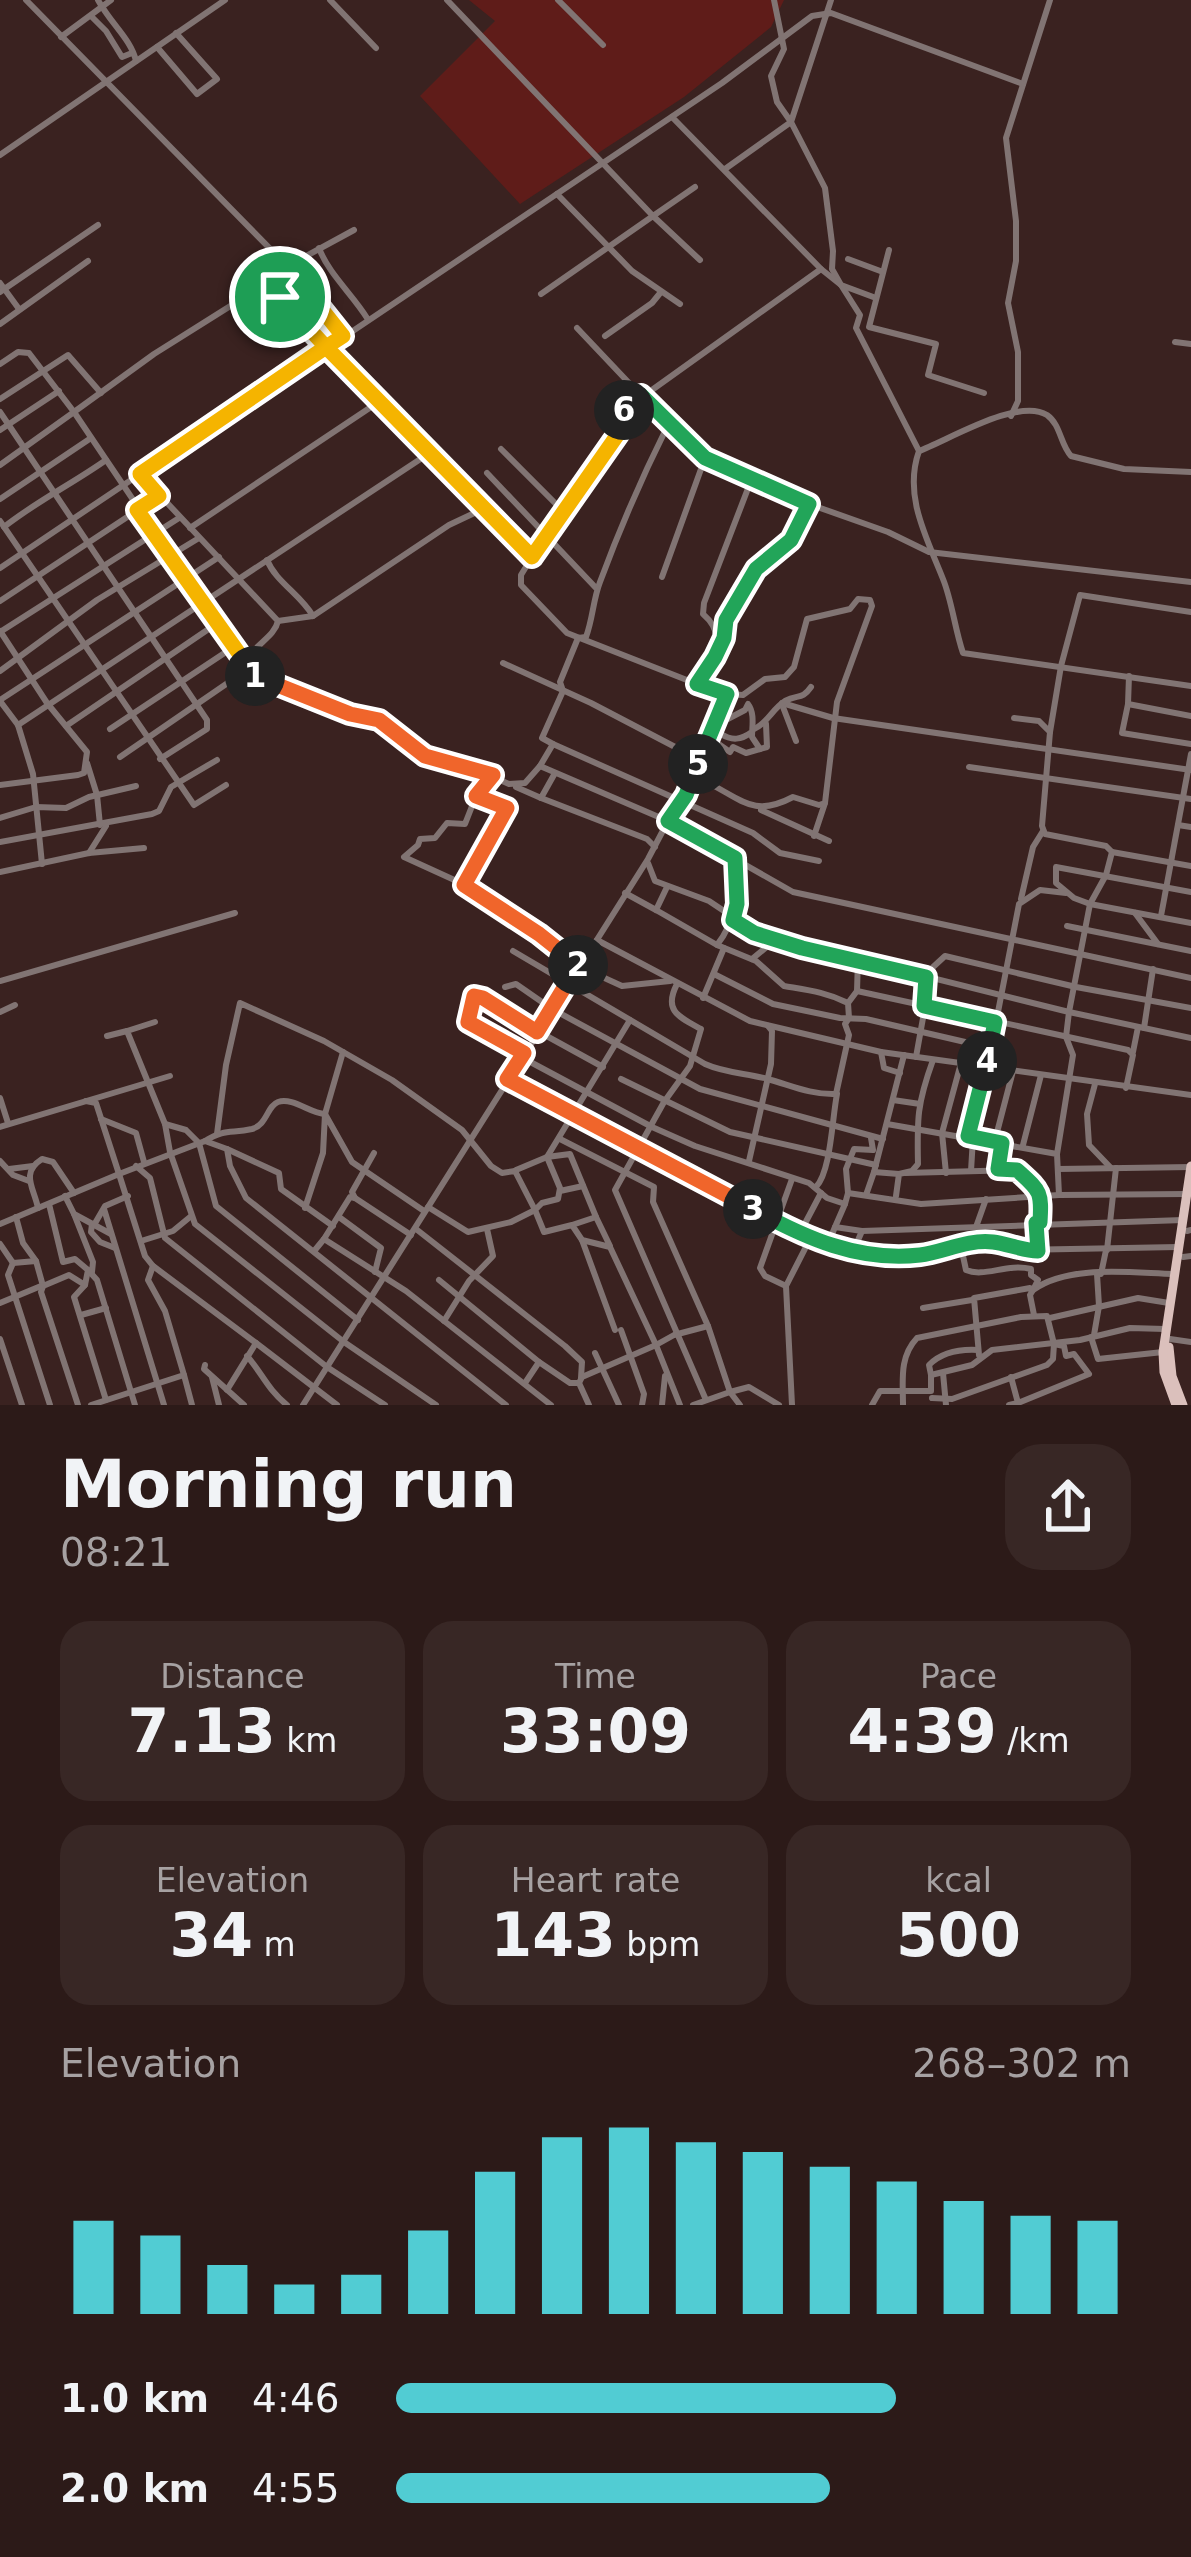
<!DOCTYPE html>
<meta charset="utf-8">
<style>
body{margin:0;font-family:"DejaVu Sans",sans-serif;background:#382725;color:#f1f3f6;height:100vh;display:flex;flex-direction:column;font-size:45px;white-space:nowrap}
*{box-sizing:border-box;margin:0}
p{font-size:39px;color:#a6a1a2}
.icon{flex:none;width:66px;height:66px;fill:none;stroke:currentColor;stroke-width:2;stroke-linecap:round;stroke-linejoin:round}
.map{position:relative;height:1405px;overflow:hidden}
.sheet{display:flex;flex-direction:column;background:#2c1a18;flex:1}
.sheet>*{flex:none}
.pin{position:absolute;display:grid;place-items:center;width:102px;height:102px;color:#fff;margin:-51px;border:6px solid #fff;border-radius:50%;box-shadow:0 3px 12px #0007}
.km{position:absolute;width:60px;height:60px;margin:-30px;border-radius:50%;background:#222;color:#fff;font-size:33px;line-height:60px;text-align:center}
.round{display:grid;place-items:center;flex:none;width:126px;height:126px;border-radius:36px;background:#382725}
.overview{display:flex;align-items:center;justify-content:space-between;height:204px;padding:0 60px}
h1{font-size:66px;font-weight:700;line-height:90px}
.stats{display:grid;grid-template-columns:repeat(3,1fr);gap:18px;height:204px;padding:12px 60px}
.stats div{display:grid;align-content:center;border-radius:30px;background:#382725;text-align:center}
.stats b{font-size:60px;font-weight:700}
.stats small{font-size:33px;font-weight:400}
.stats p{font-size:33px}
.chart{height:336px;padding:24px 60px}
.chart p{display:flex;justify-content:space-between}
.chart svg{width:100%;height:216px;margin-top:12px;stroke:#51ccd3;stroke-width:6}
ul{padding:0 60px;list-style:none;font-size:39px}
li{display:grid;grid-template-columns:192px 144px 1fr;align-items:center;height:90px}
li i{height:30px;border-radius:15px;background:#51ccd3}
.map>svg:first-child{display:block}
.green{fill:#5f1c19}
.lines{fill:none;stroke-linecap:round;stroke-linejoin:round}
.minor{stroke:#817473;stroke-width:6}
.major{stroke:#dbc0bc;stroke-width:9}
.split-1-casing{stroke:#fff;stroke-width:24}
.split-2-casing{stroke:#fff;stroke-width:24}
.split-3-casing{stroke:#fff;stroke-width:24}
.split-4-casing{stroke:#fff;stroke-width:24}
.split-5-casing{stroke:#fff;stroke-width:24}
.split-6-casing{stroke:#fff;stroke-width:24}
.split-7-casing{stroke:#fff;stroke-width:24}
.split-1{stroke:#f5b400;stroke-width:15}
.split-2{stroke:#f0652b;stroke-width:15}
.split-3{stroke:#f0652b;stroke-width:15}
.split-4{stroke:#22a559;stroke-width:15}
.split-5{stroke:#22a559;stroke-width:15}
.split-6{stroke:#22a559;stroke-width:15}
.split-7{stroke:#f5b400;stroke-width:15}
</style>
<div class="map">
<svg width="1191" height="1405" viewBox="0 0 1191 1405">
<rect width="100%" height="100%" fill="#3a2220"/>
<!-- green -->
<path class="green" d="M469,0H784L771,27L684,97L520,204L420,96L495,21Z"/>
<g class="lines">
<!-- minor -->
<g class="minor">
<path d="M26,0L288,267L343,336"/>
<path d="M98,0C111,24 131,39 136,61"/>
<path d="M330,0L376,48"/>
<path d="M447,0L653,216L695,187"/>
<path d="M558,0L603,45"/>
<path d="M831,0L791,122L825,188L833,251L832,269L841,285L876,298"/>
<path d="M91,16L106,31L122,57L132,53"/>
<path d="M61,37L111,0"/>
<path d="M157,47L197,94L217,79L176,33"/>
<path d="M672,117L821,269L624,410L623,427L532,557L521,575V585L567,633L697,684"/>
<path d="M0,155L225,0"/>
<path d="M725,169L791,122L777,102L771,76L784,49L774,0"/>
<path d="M557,194L632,271L680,304"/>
<path d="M354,230L297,261L267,283L428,454L532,556"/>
<path d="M319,248C328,273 353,295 367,318"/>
<path d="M889,250L869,327L936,344L928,375L984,393"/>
<path d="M848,259L883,272"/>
<path d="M821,269L841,285L860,315L856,328L919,451C903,496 927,538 943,579C952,601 955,630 963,653L1191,686"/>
<path d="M0,283L19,309"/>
<path d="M0,292L98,225"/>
<path d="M541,294L653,216L700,260"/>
<path d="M0,324L88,261"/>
<path d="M577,328L682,439L705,458L809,504L888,532L929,552L1191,582"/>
<path d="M605,336L652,303L661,292"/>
<path d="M1175,342L1191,344"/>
<path d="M0,364L18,352L29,353L74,412L0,465"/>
<path d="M0,399L68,355L101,393"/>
<path d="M0,412L207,720V729L160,759"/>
<path d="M1011,416L1018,401V352L1008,303L1016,261V221L1006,138L1050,0"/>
<path d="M668,425C643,475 620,528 600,582C593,600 593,618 586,637L578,638L560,682L563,691L542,738L553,744L540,766L668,821L793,892L1191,978"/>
<path d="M0,430L59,391"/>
<path d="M501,449L564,512"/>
<path d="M919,451C947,441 1018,397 1047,415C1061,425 1060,444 1071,456L1124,469L1191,472"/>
<path d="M487,473L596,588"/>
<path d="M140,474L278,621C274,639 251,645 245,666L254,675L350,714L379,720L425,756L469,766L509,784L525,783L540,766"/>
<path d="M0,499L91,438"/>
<path d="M0,521L194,805L226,785"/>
<path d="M4,527C37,501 72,484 106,460"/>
<path d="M190,528L380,401"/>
<path d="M267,560C276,582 300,594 313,616"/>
<path d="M0,568L722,83L812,16L831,13L1023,84"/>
<path d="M662,577L705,458"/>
<path d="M0,601L159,496"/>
<path d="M278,621L313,616L449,525L485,508"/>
<path d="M0,631L47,703L87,752L84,773L78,775L0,785"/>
<path d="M0,632L179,518"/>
<path d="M719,648L726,620L756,569L782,551L809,504"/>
<path d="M503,663L591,703L700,760"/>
<path d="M245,666L74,412L154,354L267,283"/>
<path d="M0,671L97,600L199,538"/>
<path d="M1129,676L1128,704L1191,716"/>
<path d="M0,700L219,557"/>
<path d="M0,701L18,725L33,774L42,864"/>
<path d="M782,703L833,718L1191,770"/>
<path d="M1128,704L1122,733L1191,744"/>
<path d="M783,707L796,741"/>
<path d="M1014,718L1039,721L1050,732L1042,826L1045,834L1106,846L1112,852L1106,875L1090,904L1069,1012L1191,1038"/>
<path d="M18,725L428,454"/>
<path d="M66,726L216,624"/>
<path d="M110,729L232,648"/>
<path d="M754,729C768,723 772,709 785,701C798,694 802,700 811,687"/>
<path d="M752,732C741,740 732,741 721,734L720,723L745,710L748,704C755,713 752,727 752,737L760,749"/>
<path d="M1050,732L1061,666L1080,595L1191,612"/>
<path d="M710,738L730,752L733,747L746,753L767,747L766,724"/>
<path d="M553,744L753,833L780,853L819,861"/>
<path d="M120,757L248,669"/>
<path d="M87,763L97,795L100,825"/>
<path d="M969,767L1191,799"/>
<path d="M493,775L476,796L465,824L447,823L435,838L420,839L418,845L404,857L461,883L579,963"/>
<path d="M694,777C737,792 748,821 793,797L819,805L825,803L837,702L872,606L870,600L858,599L850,609L807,619L794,667L785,677L765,679L743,695L727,694"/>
<path d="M516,787L541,798L555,773"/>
<path d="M541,798L647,839L655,847"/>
<path d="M761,810L829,841"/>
<path d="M0,818L36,807L66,808L89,797L136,786"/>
<path d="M1178,825L1191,827"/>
<path d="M814,836L825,803"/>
<path d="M0,842L152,814L159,811L171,787L217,760"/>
<path d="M1112,852L1191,866"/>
<path d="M89,853L106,826"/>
<path d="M648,863L655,881L709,901L760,935L1069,1012L1066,1037L1073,1055L1057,1154"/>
<path d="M0,872L89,853L144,848"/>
<path d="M464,885L507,808L476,796"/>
<path d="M1191,892L1056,867V883L1074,898L1090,904L1191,923"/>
<path d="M625,893L656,910"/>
<path d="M1021,899L1033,847L1043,831"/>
<path d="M1135,913L1158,944"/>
<path d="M1161,916L1191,754"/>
<path d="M1067,926L1191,951"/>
<path d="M597,940L750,1021L881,1052L1191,1095"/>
<path d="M717,945C739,917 736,892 735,858"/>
<path d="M513,951L705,1064C727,1074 750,1073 771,1080C792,1086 812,1095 836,1094L849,1035L845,1024L849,1018L848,1003C826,992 807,990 784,986L756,961L717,945L656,910L667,887"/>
<path d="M752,959L775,940"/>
<path d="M576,970H587L622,986L670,981"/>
<path d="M714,974L773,1004L840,1018L866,1019L991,1048L968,1136"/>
<path d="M0,981L235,913"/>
<path d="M677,984C663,1011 679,1017 701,1029L690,1066L664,1102L615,1190L706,1400"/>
<path d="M505,987L516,984L552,1009L700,1089L883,1139"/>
<path d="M857,991L1128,1050L1133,1055L1126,1088"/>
<path d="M703,998L724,948"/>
<path d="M848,1003L857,991L858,959"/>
<path d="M0,1012L15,1005"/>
<path d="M155,1022L127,1031L165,1124L170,1152L195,1224L344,1342L436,1405"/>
<path d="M1144,1028L1153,969"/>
<path d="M107,1036L127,1031"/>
<path d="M991,1048L1019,904L1040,890L1066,893"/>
<path d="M881,1052L884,1068L900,1073"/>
<path d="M1133,1052L1138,1027"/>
<path d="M524,1053L468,1021L474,996L603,1067"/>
<path d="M521,1057L652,1127L695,1146L809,1183L827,1198L845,1204L848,1193L921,1204L1059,1195L1187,1194"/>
<path d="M916,1057L932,968L945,956L1076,987L1191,1008"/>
<path d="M507,1079L731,1199L852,1254L920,1255L957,1245L992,1242L1017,1250L1178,1247"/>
<path d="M621,1079L730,1132L876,1165"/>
<path d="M1095,1084L1087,1114L1089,1145L1111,1168"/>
<path d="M0,1098L8,1123"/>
<path d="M893,1100L920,1104"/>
<path d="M86,1101L96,1103L119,1174L205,1141L227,1149L230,1166L246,1198L506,1405"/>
<path d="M101,1119L136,1133L144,1162"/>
<path d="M165,1124L186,1130L199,1143L216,1206L358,1320"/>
<path d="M887,1124L1057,1154L1059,1195"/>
<path d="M0,1127L170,1076"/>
<path d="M217,1134L226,1065L240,1003L324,1041L392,1080L462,1130L491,1166L502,1173L515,1171L535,1210L511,1222L468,1232L428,1207"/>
<path d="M560,1139L654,1187L653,1202L708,1326"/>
<path d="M995,1140L1013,1071"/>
<path d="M205,1141C226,1128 231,1134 252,1129C267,1125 267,1106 278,1102C293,1097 311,1114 325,1114L343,1052"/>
<path d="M1023,1145L1041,1075"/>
<path d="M227,1149L279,1173L281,1189L333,1226"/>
<path d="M0,1161L13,1175L29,1181"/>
<path d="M749,1161L771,1064L772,1031L768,1026"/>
<path d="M136,1166L150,1178L165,1238L327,1367L385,1405"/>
<path d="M9,1169L33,1166"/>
<path d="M1058,1169L1191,1167"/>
<path d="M516,1170L547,1157L630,1020"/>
<path d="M998,1170L1002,1144"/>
<path d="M971,1171L973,1138"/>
<path d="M874,1172L904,1055"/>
<path d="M905,1173L1017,1170L1042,1195L1040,1223"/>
<path d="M946,1173L942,1133L961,1063"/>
<path d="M816,1187C831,1171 832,1119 837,1094"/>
<path d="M560,1191L583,1186"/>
<path d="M848,1193L846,1169L854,1149L873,1150L871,1138"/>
<path d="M866,1195L874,1172L899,1174"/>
<path d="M65,1196L74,1214L111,1234"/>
<path d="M896,1196L899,1174L912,1171L918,1164C917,1119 917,1104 933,1060"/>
<path d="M355,1198L411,1235"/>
<path d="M49,1204L63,1262L75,1259L88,1270L85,1285L74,1297L106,1400"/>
<path d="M38,1208C34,1188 20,1173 42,1159L53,1162L74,1193"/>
<path d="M305,1208L323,1153L325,1114L352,1162L424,1211"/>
<path d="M104,1209L164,1405"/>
<path d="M74,1214L93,1262L92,1272"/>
<path d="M16,1217L23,1243L36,1261"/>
<path d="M339,1217L381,1248L375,1272"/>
<path d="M596,1217L610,1246"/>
<path d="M1036,1223L1037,1249"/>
<path d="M0,1224L119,1174L145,1256L153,1266L256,1343L227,1390"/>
<path d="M92,1224L91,1232L100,1242L115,1248"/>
<path d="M94,1225L105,1206L128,1196"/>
<path d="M572,1225L596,1217L570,1154L547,1157L560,1188L558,1199L542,1203L535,1210L544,1232L572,1225L582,1240L610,1247L656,1345L674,1335L708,1326L730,1392L740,1405"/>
<path d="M835,1227L845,1204"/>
<path d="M976,1227L986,1199"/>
<path d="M416,1229L565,1346L582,1362L581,1378"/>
<path d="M801,1231L821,1193"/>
<path d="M1187,1231L1191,1230"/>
<path d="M324,1239L350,1197L355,1198L352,1192L374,1153"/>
<path d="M582,1240L615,1330"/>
<path d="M141,1241L173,1231L190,1217"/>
<path d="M0,1244L13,1263L36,1261L43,1286L69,1275L85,1285"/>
<path d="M828,1244L835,1227L862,1231L1183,1220"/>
<path d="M969,1244L963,1256L966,1270C984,1278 1007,1263 1031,1269V1275L1038,1280L1033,1290C1069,1264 1132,1273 1174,1274"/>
<path d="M315,1250L324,1239L406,1291L551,1405"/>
<path d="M1107,1250L1116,1168"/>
<path d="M852,1254L862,1231"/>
<path d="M1183,1257L1191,1256"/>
<path d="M13,1263L8,1275L50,1405"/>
<path d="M88,1270L97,1280L135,1405"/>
<path d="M1101,1274L1106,1250"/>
<path d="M439,1280L539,1362"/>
<path d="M43,1286L41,1292L78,1405"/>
<path d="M786,1286L812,1235"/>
<path d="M0,1303L41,1286"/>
<path d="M923,1308L972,1300"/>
<path d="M81,1315L106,1308"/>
<path d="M1050,1318L1138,1298L1169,1303"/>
<path d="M444,1321L469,1281L493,1256L487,1229"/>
<path d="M621,1330L644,1394L642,1405"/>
<path d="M1094,1335L1099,1306L1097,1274"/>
<path d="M1091,1337L1098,1359L1163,1352"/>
<path d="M0,1339L22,1405"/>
<path d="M1170,1339L1191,1342"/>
<path d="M256,1343L337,1405"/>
<path d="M595,1353L619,1405"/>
<path d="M979,1355L974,1298L1030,1288L1033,1290L1030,1295L1034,1315"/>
<path d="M247,1356C262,1373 268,1390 287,1405"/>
<path d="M205,1365L204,1369L244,1405"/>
<path d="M943,1373L946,1405"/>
<path d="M184,1375L192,1405"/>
<path d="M931,1375L929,1365C942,1352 960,1349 978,1350"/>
<path d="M212,1377L219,1405"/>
<path d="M525,1383L539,1362L570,1383H579L589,1405"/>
<path d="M579,1383L582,1377L656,1345L680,1405"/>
<path d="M730,1392L749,1387L779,1405"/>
<path d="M932,1398L952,1399L1047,1365L1053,1359L1054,1344"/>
<path d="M91,1405L184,1375L165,1311L148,1280L153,1266"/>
<path d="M303,1405L648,859L668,821L680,808L727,694L697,684C709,659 731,638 703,614L704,603L752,478"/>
<path d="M662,1405L665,1376"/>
<path d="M693,1405L730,1392"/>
<path d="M792,1405L786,1286L765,1276L760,1268L792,1179"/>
<path d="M872,1405L880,1391H931V1375L972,1365L992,1350L1080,1340L1130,1328L1165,1329"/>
<path d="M903,1405C903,1381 899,1357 917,1338L1021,1317L1047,1316L1054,1344L1064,1346L1066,1356L1074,1354L1089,1374L1018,1403"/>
<path d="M1009,1405L1018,1403L1011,1377"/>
</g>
<!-- major -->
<g class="major">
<path d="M1169,1347L1172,1376L1183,1405"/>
<path d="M1176,1405L1164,1372L1163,1352L1191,1166"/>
</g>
</g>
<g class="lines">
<!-- split-1 casing -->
<g class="split-1-casing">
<path id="split-1" d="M255,676L137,510L159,496L140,474L326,347L280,297"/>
</g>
<!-- split-2 casing -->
<g class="split-2-casing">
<path id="split-2" d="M255,676L350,714L379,720L425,756L493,775L476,796L507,808L464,885L539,934L578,965"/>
</g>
<!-- split-3 casing -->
<g class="split-3-casing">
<path id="split-3" d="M578,965L537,1032L483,998L474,996L468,1022L524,1053L507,1079L753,1209"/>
</g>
<!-- split-4 casing -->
<g class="split-4-casing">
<path id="split-4" d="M753,1209C805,1238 859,1262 920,1255C944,1252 967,1239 993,1242C1008,1244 1021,1250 1038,1251L1036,1223L1040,1222C1042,1191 1040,1191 1017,1170L998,1169L1002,1143L968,1136L987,1061"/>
</g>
<!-- split-5 casing -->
<g class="split-5-casing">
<path id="split-5" d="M698,764L686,795L668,821L735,858L737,904L733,920L754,933L802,948L926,977L924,1006L995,1022L987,1061"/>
</g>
<!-- split-6 casing -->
<g class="split-6-casing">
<path id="split-6" d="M624,410L641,395L705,458L809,504L791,540L756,569L726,620L724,638L715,657L697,684L727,694L698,764"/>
</g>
<!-- split-7 casing -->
<g class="split-7-casing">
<path id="split-7" d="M280,297L267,283L288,267L343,336L326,347L532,557L623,427L624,410"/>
</g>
<!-- split-1 -->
<use href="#split-1" class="split-1"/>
<!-- split-2 -->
<use href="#split-2" class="split-2"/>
<!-- split-3 -->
<use href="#split-3" class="split-3"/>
<!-- split-4 -->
<use href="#split-4" class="split-4"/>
<!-- split-5 -->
<use href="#split-5" class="split-5"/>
<!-- split-6 -->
<use href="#split-6" class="split-6"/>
<!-- split-7 -->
<use href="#split-7" class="split-7"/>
</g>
</svg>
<div class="pin" style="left:280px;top:297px;background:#1e9e55"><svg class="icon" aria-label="arrive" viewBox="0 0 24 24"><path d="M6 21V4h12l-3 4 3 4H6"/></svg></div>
<b class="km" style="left:255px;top:676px">1</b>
<b class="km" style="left:578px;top:965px">2</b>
<b class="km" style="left:753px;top:1209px">3</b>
<b class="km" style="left:987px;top:1061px">4</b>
<b class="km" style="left:698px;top:764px">5</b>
<b class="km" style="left:624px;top:410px">6</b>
</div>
<section class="sheet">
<div class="overview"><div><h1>Morning run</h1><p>08:21</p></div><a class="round"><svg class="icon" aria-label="share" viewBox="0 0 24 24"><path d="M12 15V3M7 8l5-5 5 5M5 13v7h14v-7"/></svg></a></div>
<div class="stats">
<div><p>Distance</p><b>7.13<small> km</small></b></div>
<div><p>Time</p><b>33:09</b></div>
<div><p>Pace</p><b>4:39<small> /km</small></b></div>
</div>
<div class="stats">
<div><p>Elevation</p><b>34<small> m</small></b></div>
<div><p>Heart rate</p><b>143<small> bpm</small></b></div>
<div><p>kcal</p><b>500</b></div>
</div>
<div class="chart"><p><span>Elevation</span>268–302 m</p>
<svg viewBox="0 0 160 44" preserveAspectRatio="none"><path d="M5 44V25M15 44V28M25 44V34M35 44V38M45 44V36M55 44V27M65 44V15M75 44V8M85 44V6M95 44V9M105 44V11M115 44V14M125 44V17M135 44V21M145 44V24M155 44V25"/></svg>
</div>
<ul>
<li><b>1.0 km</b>4:46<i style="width:68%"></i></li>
<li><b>2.0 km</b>4:55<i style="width:59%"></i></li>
</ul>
</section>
